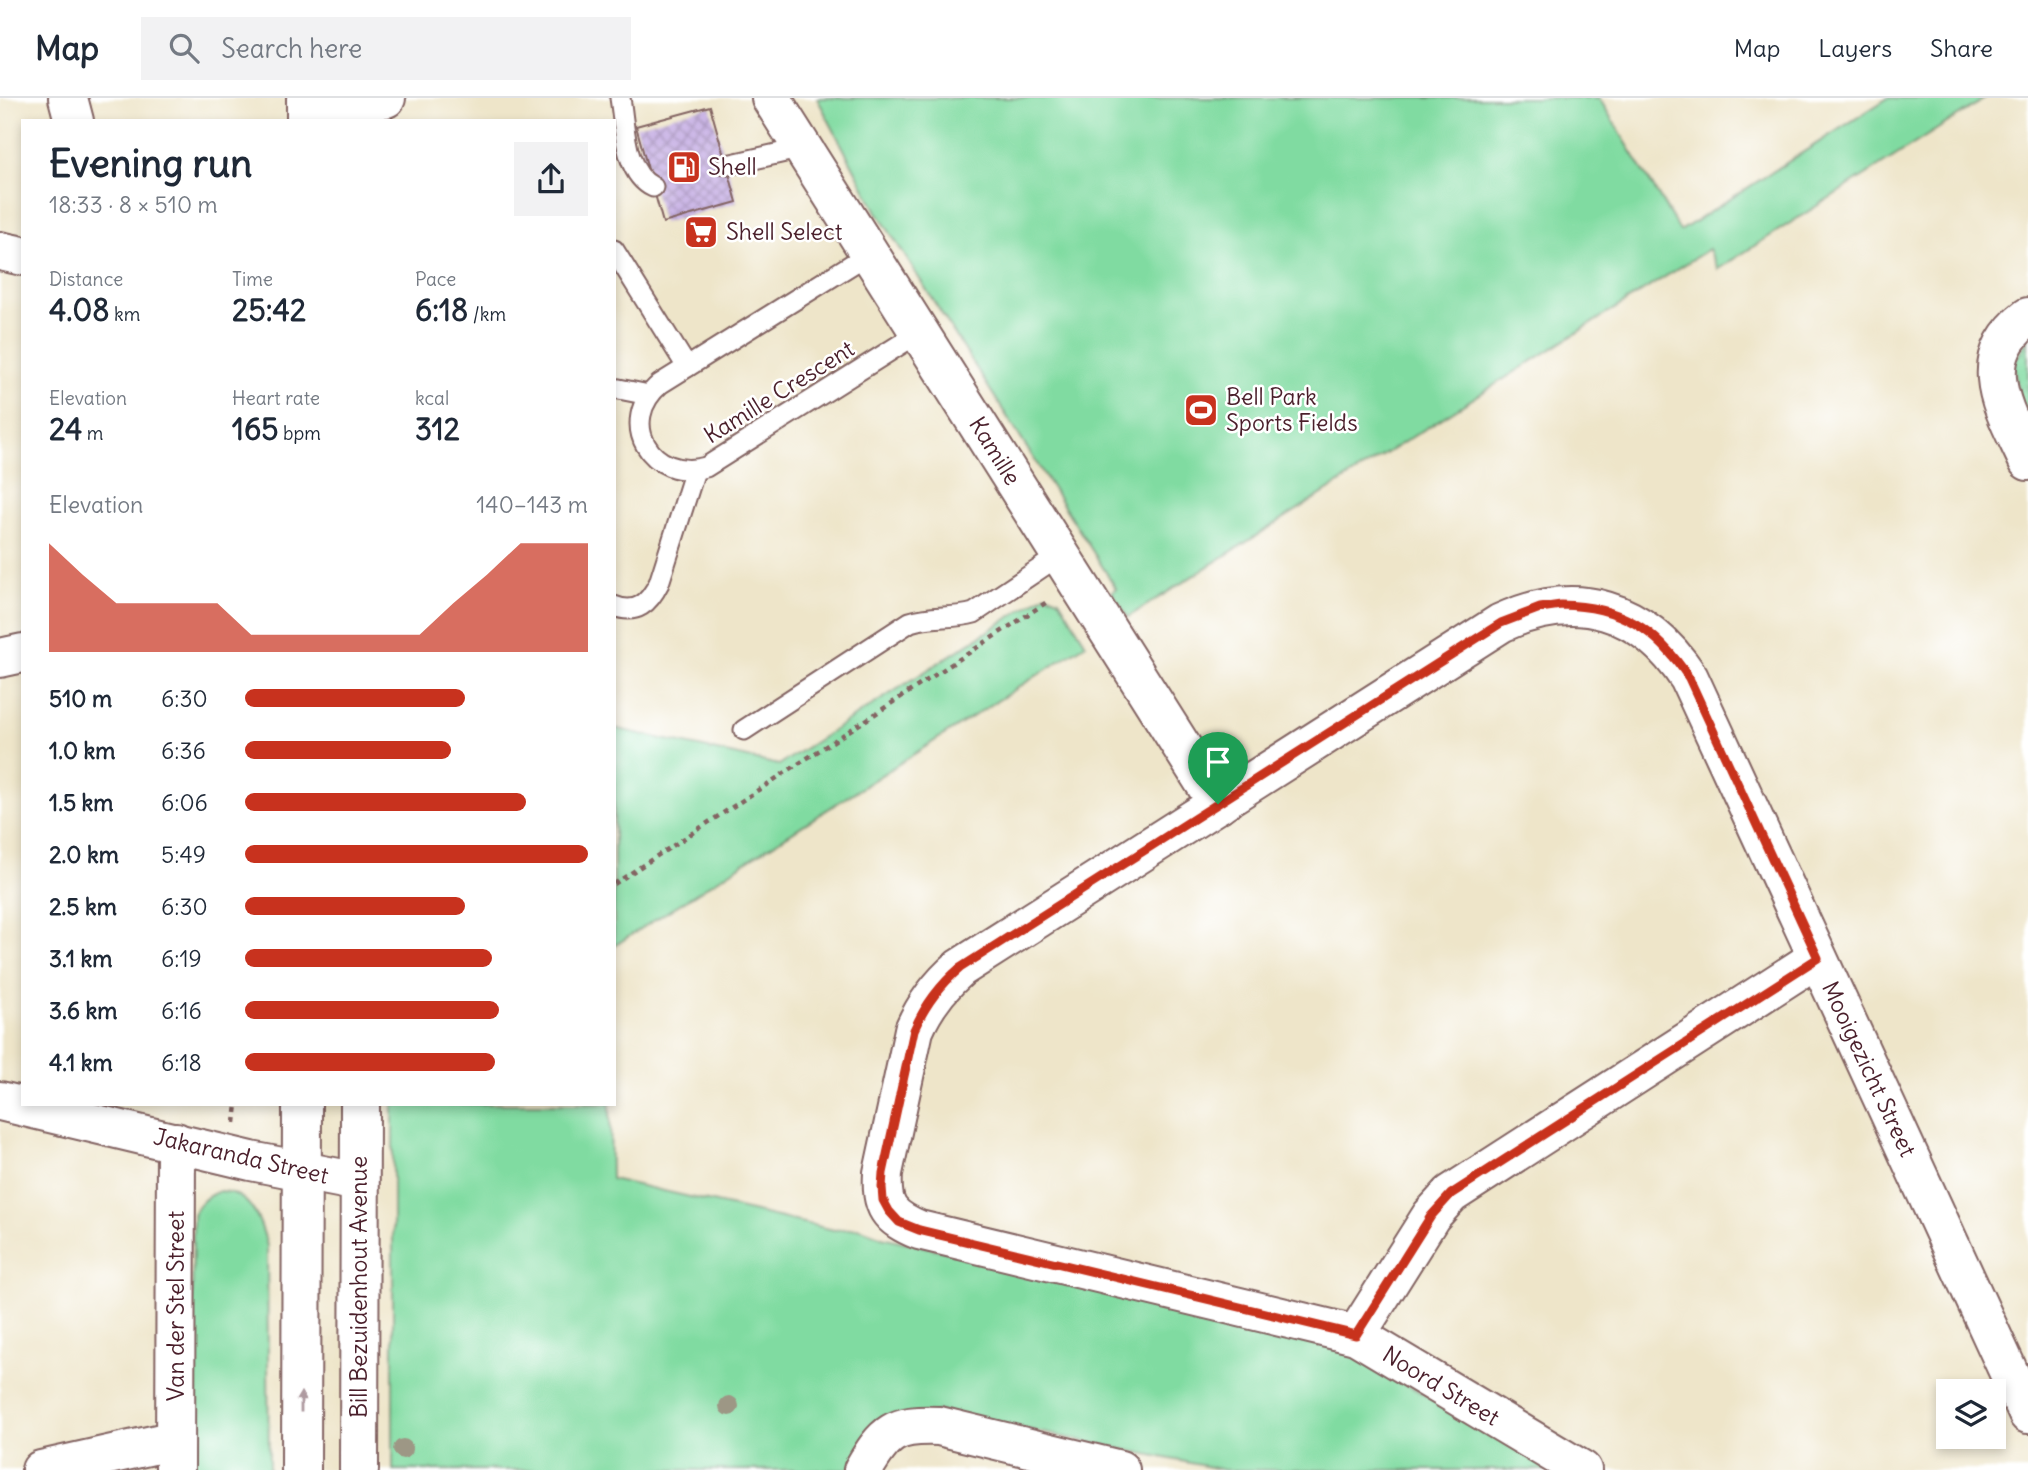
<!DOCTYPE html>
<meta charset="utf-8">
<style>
body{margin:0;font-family:Delius,sans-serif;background:#f2f2f3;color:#1f2937;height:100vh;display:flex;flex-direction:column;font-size:26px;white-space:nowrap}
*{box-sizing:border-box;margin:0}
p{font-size:23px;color:#747a83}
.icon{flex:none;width:38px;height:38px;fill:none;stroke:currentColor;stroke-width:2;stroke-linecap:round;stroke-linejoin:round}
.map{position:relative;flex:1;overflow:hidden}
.sheet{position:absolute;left:21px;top:21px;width:595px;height:987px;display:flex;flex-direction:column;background:#fff;border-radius:0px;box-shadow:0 4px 10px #0003}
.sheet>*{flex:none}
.buttons{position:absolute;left:1936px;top:1281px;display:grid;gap:14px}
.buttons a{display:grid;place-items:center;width:70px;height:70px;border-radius:0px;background:#fff;box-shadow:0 4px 10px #0003;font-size:35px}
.pin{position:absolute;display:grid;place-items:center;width:60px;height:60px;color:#fff;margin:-72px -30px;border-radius:50% 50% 50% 0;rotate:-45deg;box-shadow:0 0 7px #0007}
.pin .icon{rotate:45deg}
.round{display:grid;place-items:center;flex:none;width:74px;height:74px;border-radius:0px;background:#f2f2f3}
.headline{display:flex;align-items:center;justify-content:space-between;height:119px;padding:0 28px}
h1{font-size:38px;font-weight:800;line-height:52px}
.figures{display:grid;grid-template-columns:repeat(3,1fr);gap:10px;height:119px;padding:7px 28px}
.figures div{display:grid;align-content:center}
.figures b{font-size:30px;font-weight:800}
.figures small{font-size:19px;font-weight:400}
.figures p{font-size:19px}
.chart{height:196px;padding:14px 28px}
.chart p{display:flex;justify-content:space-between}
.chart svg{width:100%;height:126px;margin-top:7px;fill:#c8321e;opacity:.7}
ul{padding:0 28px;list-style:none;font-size:23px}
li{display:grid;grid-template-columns:112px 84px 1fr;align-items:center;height:52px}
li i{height:18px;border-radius:9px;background:#c8321e}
header{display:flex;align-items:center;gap:42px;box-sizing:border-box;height:98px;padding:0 35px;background:#fff;border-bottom:2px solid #e0e1e3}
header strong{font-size:33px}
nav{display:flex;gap:38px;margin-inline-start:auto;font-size:24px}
.search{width:490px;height:63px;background:#f2f2f3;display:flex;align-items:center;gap:18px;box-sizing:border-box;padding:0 24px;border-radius:0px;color:#747a83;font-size:26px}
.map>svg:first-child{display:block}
.green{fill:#80dba1;stroke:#657d66;stroke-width:2}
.park{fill:url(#park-tufts);stroke:#657d66;stroke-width:2}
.building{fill:url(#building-cross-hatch)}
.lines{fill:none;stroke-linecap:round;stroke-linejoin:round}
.service-casing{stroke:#836462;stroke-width:23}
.minor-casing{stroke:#836462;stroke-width:42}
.tertiary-casing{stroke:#836462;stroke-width:42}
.secondary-casing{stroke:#836462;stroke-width:42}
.path{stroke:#836462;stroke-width:4.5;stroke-dasharray:5 5;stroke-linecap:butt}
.service{stroke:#fff;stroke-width:19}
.minor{stroke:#fff;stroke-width:38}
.tertiary{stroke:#fff;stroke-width:38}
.secondary{stroke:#fff;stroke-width:38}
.tree{fill:#9d9785}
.oneway{fill:#ae9aa0}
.route-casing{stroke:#fff;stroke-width:14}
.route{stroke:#c8321e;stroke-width:9}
.labels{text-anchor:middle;stroke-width:5;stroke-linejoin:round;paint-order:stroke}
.poi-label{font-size:23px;fill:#4a1f2b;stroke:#fff;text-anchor:start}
.street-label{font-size:23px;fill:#4a1f2b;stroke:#fff}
</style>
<header>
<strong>Map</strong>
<div class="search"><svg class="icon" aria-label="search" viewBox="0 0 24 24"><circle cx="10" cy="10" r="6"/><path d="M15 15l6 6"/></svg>Search here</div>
<nav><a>Map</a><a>Layers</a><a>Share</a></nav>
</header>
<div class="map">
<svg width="2028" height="1372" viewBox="0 0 2028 1372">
<defs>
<pattern id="park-tufts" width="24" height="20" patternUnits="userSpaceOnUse" patternTransform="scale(1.75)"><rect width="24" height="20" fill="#80dba1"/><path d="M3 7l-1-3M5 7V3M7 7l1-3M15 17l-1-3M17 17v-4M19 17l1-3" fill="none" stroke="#70bc8b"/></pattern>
<pattern id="building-cross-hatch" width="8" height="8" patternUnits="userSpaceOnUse" patternTransform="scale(1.75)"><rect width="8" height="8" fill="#c6afe4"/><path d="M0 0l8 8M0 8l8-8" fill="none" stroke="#a38eb9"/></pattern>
</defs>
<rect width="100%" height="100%" fill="#fff"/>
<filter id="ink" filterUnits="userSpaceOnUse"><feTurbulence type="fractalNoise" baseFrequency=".0143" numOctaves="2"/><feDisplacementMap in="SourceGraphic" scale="14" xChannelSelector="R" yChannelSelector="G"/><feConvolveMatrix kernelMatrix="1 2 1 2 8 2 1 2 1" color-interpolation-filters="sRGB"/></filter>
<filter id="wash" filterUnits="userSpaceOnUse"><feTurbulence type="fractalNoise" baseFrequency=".00686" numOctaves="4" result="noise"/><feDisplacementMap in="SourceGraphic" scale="28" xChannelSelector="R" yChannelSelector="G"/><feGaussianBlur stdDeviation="1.57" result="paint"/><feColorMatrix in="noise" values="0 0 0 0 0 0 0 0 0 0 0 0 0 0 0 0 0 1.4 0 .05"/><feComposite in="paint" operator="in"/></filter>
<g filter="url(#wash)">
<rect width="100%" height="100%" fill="#eee5c9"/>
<!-- green -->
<g class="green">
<path d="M817,0H1599L1680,133L1888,0H1986L1718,171L1709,151L1128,519L1112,494L1116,490L877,114Z"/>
<path d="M1046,496L1059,501L1086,546L614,848V630L779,667Z"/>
<path d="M393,1006H610L611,1081L834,1132L859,1130L882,1139L1312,1237L1363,1261L1553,1372H1224L937,1313L845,1372H393Z"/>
<path d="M220,1093C250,1094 261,1122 267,1148L269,1372H191L193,1117C200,1104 206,1098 220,1093Z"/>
</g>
<!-- park -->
<path class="park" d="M2028,239V329L2020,310L2014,265Z"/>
<g id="blocks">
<!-- building -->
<path class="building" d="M710,8L737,104L663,125L636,28Z"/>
</g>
</g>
<g filter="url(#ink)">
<use href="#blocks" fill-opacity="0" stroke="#836462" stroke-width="2"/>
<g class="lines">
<!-- service casing -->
<g class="service-casing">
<g id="service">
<path d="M620,0C625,28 624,75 653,89"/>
<path d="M727,67L803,50"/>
<path d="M614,152L687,269"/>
<path d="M870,155L660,286C616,324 651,384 706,369L920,234"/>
<path d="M614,290L649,297"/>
<path d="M614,508C637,517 649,505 659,485L695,372"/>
<path d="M744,632L910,524C931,517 953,521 974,515L1060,457"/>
</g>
</g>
<!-- minor casing -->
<g class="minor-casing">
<g id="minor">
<path d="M68,0L74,23"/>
<path d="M771,0L1218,706"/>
<path d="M0,153L23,158"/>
<path d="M2028,219C1971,263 2005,312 2028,363"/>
<path d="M0,560L23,555"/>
<path d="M0,1003L251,1063L359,1084"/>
<path d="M1356,1237L1431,1118L1451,1096L1817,860"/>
<path d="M41,1372L175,1342"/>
<path d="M175,1372L176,1044"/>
<path d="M863,1372C885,1334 894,1326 939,1328L1120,1372"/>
<path d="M1582,1372L1356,1237L919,1132C888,1119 881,1109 883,1075L914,932C925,907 939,888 960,870L1501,525C1577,490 1643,510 1689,580L2028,1316"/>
</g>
</g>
<!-- tertiary casing -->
<g class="tertiary-casing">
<path id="tertiary" d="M306,7L386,0"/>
</g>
<!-- secondary casing -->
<g class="secondary-casing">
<g id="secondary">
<path d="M306,0V23"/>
<path d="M366,23V0"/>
<path d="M301,1372L302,1006"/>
<path d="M359,1372L360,1006"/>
</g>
</g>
<!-- path -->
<g class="path">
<path d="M614,786L1047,504"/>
<path d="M235,1025L237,1006"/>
</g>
<!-- service -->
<use href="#service" class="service"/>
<!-- minor -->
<use href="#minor" class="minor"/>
<!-- tertiary -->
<use href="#tertiary" class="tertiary"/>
<!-- secondary -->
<use href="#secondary" class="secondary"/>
</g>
<!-- trees -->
<g class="tree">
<circle cx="729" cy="1308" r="10"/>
<circle cx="403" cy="1351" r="10"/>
</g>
<!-- one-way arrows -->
<defs><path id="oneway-solid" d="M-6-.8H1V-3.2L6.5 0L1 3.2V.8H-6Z" transform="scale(1.75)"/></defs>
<use class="oneway" href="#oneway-solid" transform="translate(301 1304) rotate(-90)"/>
</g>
<g class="lines" filter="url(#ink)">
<!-- route casing -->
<g class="route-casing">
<path id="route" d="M1561,507C1620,508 1657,531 1689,580L1818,860L1451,1096L1431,1118L1356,1237L919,1132L899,1124L889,1113L883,1102L882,1089L883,1075L914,932C925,907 939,888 960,870L1501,525L1540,510Z"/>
</g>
<!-- route -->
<use href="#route" class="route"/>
</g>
<!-- icons -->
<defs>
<g id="fuel-square" transform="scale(1.75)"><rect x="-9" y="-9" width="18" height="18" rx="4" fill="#c8321e" stroke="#fff"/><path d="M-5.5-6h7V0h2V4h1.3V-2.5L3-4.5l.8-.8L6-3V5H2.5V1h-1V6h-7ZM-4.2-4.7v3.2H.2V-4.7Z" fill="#fff"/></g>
<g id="supermarket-square" transform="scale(1.75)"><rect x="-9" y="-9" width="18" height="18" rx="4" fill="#c8321e" stroke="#fff"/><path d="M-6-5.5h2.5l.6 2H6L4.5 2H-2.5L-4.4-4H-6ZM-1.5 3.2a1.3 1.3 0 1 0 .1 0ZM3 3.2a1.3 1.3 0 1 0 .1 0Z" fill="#fff"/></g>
<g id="stadium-square" transform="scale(1.75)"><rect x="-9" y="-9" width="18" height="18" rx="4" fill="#c8321e" stroke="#fff"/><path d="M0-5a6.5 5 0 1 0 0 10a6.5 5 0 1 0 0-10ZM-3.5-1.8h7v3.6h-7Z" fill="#fff"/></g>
</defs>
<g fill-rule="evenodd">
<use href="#fuel-square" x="684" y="69"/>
<use href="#supermarket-square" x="701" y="134"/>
<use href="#stadium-square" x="1201" y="312"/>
</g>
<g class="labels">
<!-- poi labels -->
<g class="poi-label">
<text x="708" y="77">Shell</text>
<text x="726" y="142">Shell Select</text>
<text x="1226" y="307">Bell Park<tspan x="1226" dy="26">Sports Fields</tspan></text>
</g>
<!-- street labels -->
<g class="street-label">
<text transform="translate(779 294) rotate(-32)" y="8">Kamille Crescent</text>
<text transform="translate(995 353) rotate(58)" y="8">Kamille</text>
<text transform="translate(1869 971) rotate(65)" y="8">Mooigezicht Street</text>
<text transform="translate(241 1058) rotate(13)" y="8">Jakaranda Street</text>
<text transform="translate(359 1189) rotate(-90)" y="8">Bill Bezuidenhout Avenue</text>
<text transform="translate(176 1208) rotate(-90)" y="8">Van der Stel Street</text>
<text transform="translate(1441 1288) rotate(31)" y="8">Noord Street</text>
</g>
</g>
</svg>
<div class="buttons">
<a><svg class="icon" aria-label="layers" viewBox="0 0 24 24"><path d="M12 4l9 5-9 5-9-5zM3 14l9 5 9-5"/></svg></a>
</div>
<div class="pin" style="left:1218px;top:706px;background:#1e9e55"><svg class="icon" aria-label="arrive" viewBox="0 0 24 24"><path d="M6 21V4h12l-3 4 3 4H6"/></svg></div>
<section class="sheet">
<div class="headline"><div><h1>Evening run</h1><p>18:33 · 8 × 510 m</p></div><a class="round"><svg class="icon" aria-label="share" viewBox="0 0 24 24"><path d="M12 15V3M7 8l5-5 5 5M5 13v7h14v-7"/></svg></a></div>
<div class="figures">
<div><p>Distance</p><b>4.08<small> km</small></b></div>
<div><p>Time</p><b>25:42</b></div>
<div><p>Pace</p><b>6:18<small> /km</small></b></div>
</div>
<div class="figures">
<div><p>Elevation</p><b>24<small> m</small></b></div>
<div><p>Heart rate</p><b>165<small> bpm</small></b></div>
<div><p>kcal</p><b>312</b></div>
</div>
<div class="chart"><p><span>Elevation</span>140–143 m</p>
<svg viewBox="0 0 160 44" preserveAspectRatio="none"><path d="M0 44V6L10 17L20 27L30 27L40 27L50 27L60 38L70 38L80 38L90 38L100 38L110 38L120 27L130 17L140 6L150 6L160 6V44z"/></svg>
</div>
<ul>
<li><b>510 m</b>6:30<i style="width:64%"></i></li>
<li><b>1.0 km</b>6:36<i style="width:60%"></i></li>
<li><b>1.5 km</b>6:06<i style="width:82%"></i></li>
<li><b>2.0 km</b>5:49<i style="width:100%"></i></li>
<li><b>2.5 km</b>6:30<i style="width:64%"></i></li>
<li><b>3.1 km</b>6:19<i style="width:72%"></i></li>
<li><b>3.6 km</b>6:16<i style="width:74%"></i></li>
<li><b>4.1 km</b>6:18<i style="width:73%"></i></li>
</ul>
</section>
</div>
